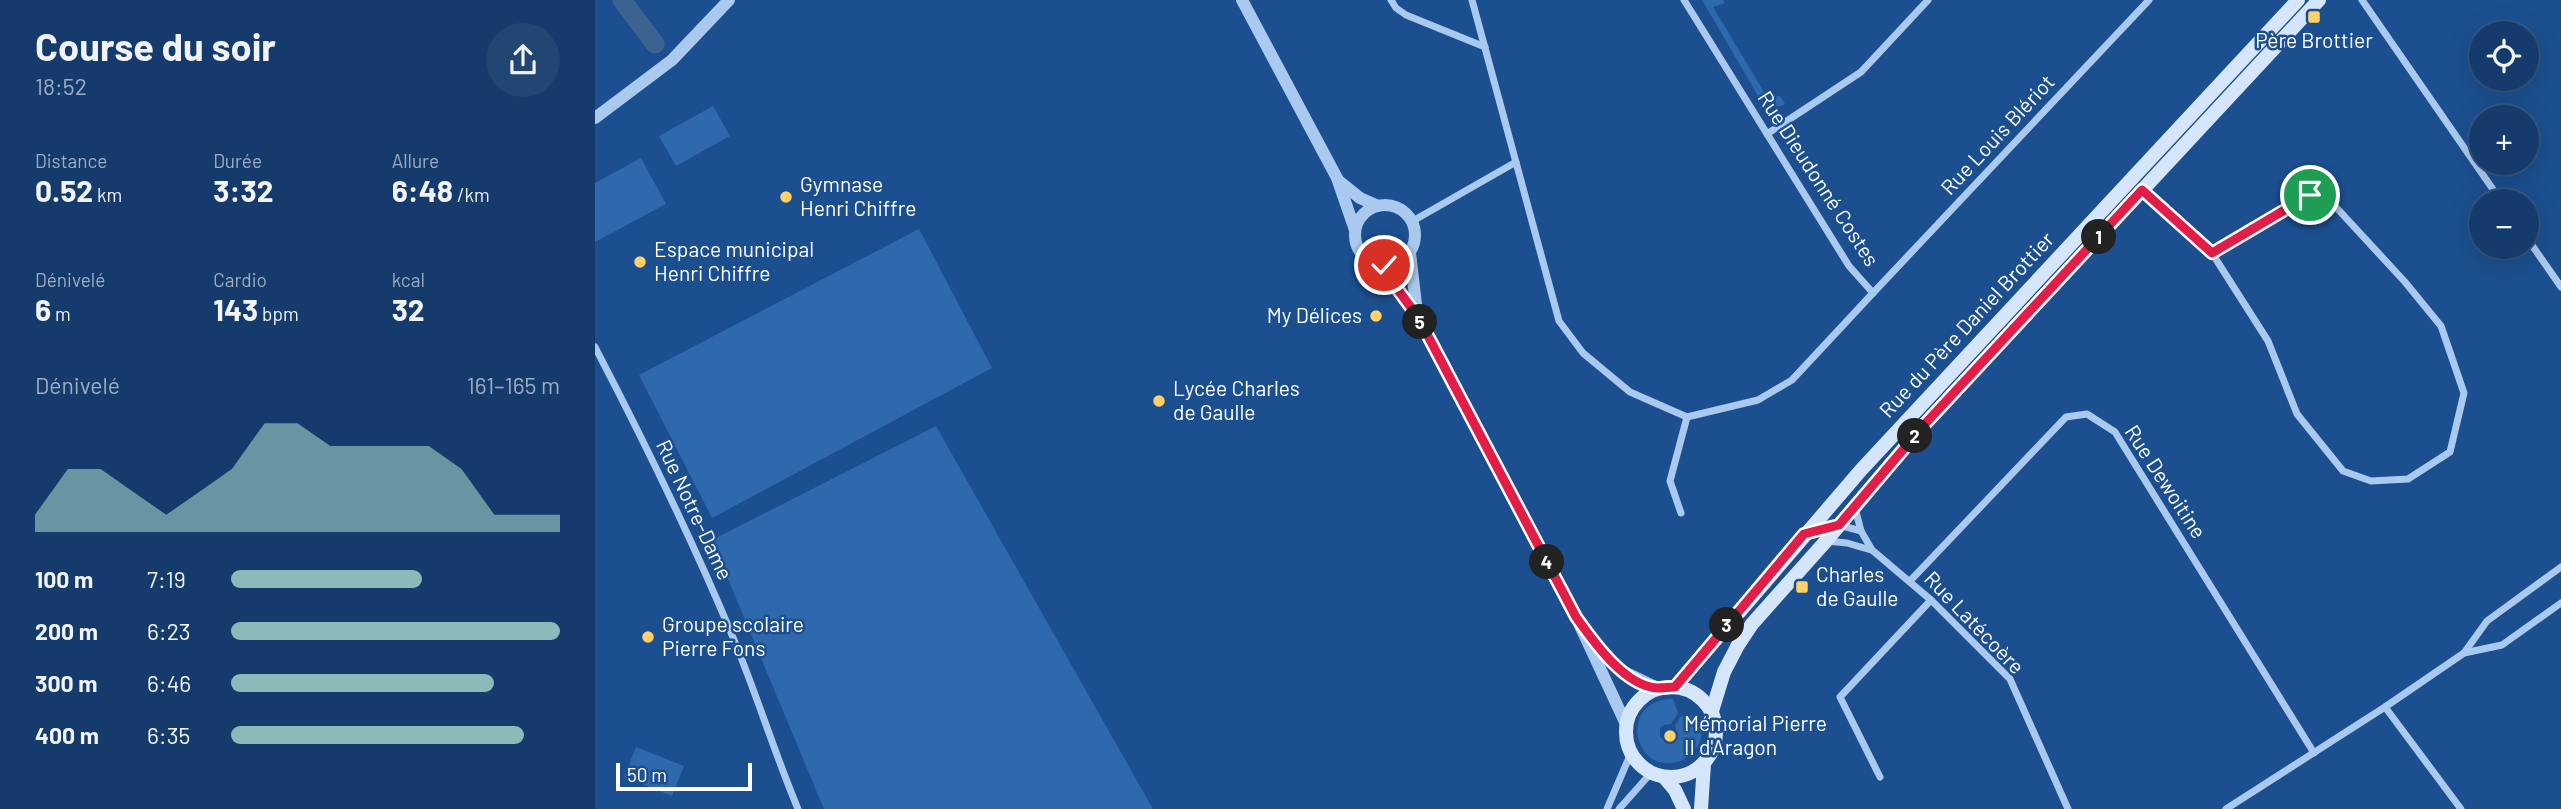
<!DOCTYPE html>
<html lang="fr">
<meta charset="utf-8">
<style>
body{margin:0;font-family:Barlow,sans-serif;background:#214673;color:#f1f3f6;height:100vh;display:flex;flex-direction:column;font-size:26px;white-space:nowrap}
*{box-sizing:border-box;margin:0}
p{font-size:23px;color:#9dadc1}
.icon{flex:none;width:38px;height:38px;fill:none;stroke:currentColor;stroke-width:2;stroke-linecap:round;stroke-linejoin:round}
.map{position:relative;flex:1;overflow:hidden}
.details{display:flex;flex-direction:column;background:#143b6b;width:595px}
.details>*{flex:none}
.fabs{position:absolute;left:1874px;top:21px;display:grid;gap:14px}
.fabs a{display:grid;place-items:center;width:70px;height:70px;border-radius:50%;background:#143b6b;box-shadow:0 7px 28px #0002,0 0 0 2px #33557e;font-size:35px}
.scale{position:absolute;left:21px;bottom:18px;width:136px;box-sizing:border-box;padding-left:7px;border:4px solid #fff;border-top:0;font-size:19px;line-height:24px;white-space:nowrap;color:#fff;-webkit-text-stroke:5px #1b4f8f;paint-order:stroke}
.pin{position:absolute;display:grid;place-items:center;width:60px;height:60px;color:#fff;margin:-30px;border:4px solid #fff;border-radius:50%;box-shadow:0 2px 7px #0007}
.km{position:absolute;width:35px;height:35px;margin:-18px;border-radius:50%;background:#222;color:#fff;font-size:19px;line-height:35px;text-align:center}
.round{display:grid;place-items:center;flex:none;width:74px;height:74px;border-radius:37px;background:#214673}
.head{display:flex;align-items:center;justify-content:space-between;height:119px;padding:0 35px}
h1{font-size:38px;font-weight:700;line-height:52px}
.metrics{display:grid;grid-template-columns:repeat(3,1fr);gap:10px;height:119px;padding:7px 35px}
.metrics div{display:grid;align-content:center}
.metrics b{font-size:30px;font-weight:700}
.metrics small{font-size:19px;font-weight:400}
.metrics p{font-size:19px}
.chart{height:196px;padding:14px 35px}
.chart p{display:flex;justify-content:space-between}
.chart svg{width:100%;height:126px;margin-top:7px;fill:#8bbbb9;opacity:.7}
ul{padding:0 35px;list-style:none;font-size:23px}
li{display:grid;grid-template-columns:112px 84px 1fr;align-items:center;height:52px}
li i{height:18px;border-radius:9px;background:#8bbbb9}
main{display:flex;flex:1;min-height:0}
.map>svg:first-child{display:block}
.green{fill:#2e69ad}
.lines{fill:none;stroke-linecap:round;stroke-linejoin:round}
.canal{stroke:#3c6290;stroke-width:19}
.minor{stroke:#a9c9ee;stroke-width:7}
.tertiary{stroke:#a9c9ee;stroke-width:12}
.secondary{stroke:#d6e6fa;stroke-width:14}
.route-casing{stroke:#fff;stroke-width:14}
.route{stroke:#e11d48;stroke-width:9}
.poi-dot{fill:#ffd166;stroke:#1b4f8f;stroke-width:2.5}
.labels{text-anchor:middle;stroke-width:5;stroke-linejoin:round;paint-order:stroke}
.poi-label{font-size:21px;fill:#fff;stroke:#1b4f8f;text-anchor:start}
.street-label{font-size:21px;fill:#fff;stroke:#1b4f8f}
</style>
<main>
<section class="details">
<div class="head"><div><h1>Course du soir</h1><p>18:52</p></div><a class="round"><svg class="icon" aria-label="share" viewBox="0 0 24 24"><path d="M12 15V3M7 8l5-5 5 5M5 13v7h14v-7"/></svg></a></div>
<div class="metrics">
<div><p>Distance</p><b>0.52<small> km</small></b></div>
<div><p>Durée</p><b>3:32</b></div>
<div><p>Allure</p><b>6:48<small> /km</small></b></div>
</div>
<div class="metrics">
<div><p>Dénivelé</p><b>6<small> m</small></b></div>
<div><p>Cardio</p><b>143<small> bpm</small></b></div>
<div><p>kcal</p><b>32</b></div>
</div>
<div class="chart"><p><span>Dénivelé</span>161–165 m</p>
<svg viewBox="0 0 160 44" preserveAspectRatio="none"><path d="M0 44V38L10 22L20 22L30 30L40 38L50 30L60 22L70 6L80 6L90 14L100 14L110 14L120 14L130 22L140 38L150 38L160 38V44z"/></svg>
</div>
<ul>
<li><b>100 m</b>7:19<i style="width:58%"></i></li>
<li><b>200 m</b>6:23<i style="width:100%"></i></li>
<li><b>300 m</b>6:46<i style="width:80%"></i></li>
<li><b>400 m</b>6:35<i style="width:89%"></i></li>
</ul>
</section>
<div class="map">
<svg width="1966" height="809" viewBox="0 0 1966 809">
<rect width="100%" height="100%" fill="#1b4f8f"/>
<!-- green -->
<g class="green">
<path d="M1107,0H1128L1130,3L1118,7L1172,97L1185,96L1190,104C1180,109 1174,108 1166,101Z"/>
<path d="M118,106L135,136L81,166L64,136Z"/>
<path d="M46,158L71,204L0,242V183Z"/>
<path d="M324,229L397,368L117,518L44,375Z"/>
<path d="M341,426L558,809H229L118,543L121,538Z"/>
<path d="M1078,699L1083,713L1076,724L1069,725L1065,728V737L1073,742L1078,741L1082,733L1080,726L1086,716L1102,715C1124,757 1059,785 1044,741C1041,732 1042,723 1046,715C1053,703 1065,699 1078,699Z"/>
<path d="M41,747L89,766L77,796L29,777Z"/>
</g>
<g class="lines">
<!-- canal -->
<path class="canal" d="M27,0L60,44"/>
<!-- minor -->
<g class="minor">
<path d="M796,0L801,8L811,15L890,47"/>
<path d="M877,0L964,321L988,353L1035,392L1092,417L1163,400L1197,380L1278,293L1254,266L1089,0"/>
<path d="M1767,0L1906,201"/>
<path d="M1172,134L1266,72L1333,0"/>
<path d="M1547,190L1617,253L1673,341L1702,414L1748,471L1776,481L1813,479L1855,452L1869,393L1846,326L1810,282L1739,205L1715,195L1617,253"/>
<path d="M816,222L921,162"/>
<path d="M1932,238L1966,287"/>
<path d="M1278,293L1554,0"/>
<path d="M0,347C49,441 96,537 137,635C161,692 179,752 203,809"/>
<path d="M1260,508L1266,531"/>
<path d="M1086,513L1075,481L1092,417"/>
<path d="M1214,533L1244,525L1266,531L1277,550L1336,600L1415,679L1473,809"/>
<path d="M1231,541L1252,543L1276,550"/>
<path d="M1315,581L1471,417L1492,414L1520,432L1719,753"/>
<path d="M1869,653L1907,645L1966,603"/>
<path d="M1790,707L1866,809"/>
<path d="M1285,777L1245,697L1336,600"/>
<path d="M1012,809L1036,753"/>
<path d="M1024,809L1056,773"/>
<path d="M1631,809L1790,707L1869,653L1892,621L1966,567"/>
</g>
<!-- tertiary -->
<g class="tertiary">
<path d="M647,0L742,178L760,230"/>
<path d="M0,118L77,60L134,0"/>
<path d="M745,182L765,198L783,206"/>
<circle cx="790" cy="235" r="30"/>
<path d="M815,253L822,313"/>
<path d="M789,266L795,279L823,317L981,617L1030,722"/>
<path d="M999,643L1027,671L1062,688"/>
</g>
<!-- secondary -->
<g class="secondary">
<circle cx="1076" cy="732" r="45"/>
<path d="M1080,687L1266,470L1703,0"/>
<path d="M1117,711L1129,672L1143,645L1157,624L1231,541L1329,425L1724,0"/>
<path d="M1069,777L1080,790L1089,809"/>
<path d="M1106,809L1109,764"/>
</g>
</g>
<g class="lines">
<!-- route casing -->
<g class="route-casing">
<path id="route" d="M789,265L795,279L823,317L981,617C998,641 1030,687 1063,688C1068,688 1075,687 1080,687L1209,534L1244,525L1329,425L1547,190L1617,253L1715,195"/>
</g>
<!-- route -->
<use href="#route" class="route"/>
</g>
<!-- markers -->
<g class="poi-dot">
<rect x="1712" y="10" width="14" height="14" rx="3.5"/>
<circle cx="191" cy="197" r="7"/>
<circle cx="45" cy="262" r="7"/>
<circle cx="781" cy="316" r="7"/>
<circle cx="564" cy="401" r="7"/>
<rect x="1200" y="580" width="14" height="14" rx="3.5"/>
<circle cx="53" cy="637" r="7"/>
<circle cx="1075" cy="736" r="7"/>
</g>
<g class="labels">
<!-- poi labels -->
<g class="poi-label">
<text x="1719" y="48" text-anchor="middle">Père Brottier</text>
<text x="205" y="192">Gymnase<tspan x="205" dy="24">Henri Chiffre</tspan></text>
<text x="59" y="257">Espace municipal<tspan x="59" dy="24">Henri Chiffre</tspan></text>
<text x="767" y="323" text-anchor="end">My Délices</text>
<text x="578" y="396">Lycée Charles<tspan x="578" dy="24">de Gaulle</tspan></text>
<text x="1221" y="582">Charles<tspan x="1221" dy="24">de Gaulle</tspan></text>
<text x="67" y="632">Groupe scolaire<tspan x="67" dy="24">Pierre Fons</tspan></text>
<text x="1089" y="731">Mémorial Pierre<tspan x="1089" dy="24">II d'Aragon</tspan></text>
</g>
<!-- street labels -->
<g class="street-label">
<text transform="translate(1403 135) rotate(-47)" y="7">Rue Louis Blériot</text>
<text transform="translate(1223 179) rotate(57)" y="7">Rue Dieudonné Costes</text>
<text transform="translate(1372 325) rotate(-47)" y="7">Rue du Père Daniel Brottier</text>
<text transform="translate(1570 482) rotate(57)" y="7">Rue Dewoitine</text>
<text transform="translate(99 510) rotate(65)" y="7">Rue Notre-Dame</text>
<text transform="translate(1379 623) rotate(46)" y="7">Rue Latécoère</text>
</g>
</g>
</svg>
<div class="fabs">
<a><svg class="icon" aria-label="locate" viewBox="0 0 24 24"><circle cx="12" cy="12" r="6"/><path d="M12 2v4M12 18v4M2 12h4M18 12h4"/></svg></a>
<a>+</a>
<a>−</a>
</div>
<div class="scale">50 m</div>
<div class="pin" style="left:1715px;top:195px;background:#1e9e55"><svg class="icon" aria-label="arrive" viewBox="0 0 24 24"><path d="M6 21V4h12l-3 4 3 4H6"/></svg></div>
<div class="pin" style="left:789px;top:265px;background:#d93025"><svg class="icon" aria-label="check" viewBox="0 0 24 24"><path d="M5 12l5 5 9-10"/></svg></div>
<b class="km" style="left:1504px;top:237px">1</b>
<b class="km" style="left:1320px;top:436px">2</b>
<b class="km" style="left:1132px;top:625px">3</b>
<b class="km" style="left:952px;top:562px">4</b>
<b class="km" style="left:825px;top:322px">5</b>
</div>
</main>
